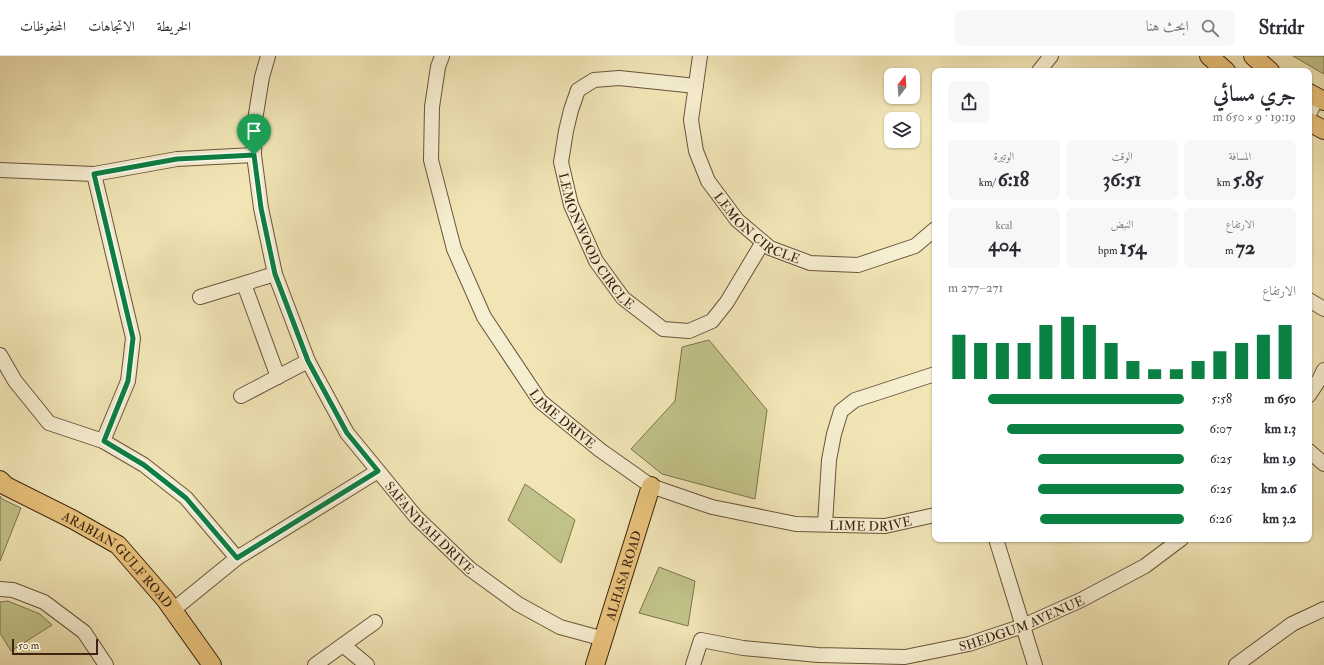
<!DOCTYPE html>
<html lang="ar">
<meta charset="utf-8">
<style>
body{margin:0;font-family:"IM FELL Double Pica",Amiri,serif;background:#f7f7f7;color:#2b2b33;direction:rtl;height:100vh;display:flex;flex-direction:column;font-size:15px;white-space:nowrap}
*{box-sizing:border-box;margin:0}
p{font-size:13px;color:#7c7c81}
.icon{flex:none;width:22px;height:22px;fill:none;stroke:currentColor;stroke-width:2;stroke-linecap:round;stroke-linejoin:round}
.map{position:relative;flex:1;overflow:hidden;direction:ltr}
.panel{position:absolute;left:932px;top:12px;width:380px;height:474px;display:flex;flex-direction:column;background:#fff;border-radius:8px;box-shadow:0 1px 3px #0004;direction:rtl}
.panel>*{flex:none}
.needle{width:26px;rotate:17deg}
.controls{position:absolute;left:884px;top:12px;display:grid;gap:8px}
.controls a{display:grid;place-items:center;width:36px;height:36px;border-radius:8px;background:#fff;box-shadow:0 1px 3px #0004;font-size:20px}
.scale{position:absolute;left:12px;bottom:10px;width:86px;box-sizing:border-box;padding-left:4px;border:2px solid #3c2411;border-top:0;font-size:11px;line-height:14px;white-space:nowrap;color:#3c2411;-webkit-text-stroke:3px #f6eed0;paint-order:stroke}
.pin{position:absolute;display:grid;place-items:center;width:34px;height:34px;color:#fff;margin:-41px -17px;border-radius:50% 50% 50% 0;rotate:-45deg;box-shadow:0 0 4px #0007}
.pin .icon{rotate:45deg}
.round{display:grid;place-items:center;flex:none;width:42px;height:42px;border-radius:8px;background:#f7f7f7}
.head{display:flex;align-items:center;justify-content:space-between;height:68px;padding:0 16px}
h1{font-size:22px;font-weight:700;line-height:30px}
.stats{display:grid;grid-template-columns:repeat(3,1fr);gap:6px;height:68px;padding:4px 16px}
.stats div{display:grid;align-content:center;border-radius:8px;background:#f7f7f7;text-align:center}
.stats b{font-size:20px;font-weight:700}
.stats small{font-size:11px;font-weight:400}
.stats p{font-size:11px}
.chart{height:112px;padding:8px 16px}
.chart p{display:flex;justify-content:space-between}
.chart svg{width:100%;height:72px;margin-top:4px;stroke:#0b8043;stroke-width:6}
ul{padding:0 16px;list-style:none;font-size:13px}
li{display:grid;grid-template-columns:64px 48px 1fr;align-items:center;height:30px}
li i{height:10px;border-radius:5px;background:#0b8043}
header{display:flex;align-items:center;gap:24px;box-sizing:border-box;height:56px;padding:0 20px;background:#fff;border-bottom:1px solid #e1e1e2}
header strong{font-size:19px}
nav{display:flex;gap:22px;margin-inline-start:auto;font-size:14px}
.search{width:280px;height:36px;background:#f7f7f7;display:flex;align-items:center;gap:10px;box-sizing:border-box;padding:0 14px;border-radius:8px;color:#7c7c81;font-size:15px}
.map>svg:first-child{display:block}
.green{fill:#c1c289;stroke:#7e734d}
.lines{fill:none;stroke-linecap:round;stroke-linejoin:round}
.minor-casing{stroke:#69543a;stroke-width:16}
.major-casing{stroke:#3c2411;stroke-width:20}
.minor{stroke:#f6eed0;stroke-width:14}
.major{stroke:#e8c27b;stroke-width:18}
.route-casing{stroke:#fff;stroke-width:8}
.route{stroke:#0b8043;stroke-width:5}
.labels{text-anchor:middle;stroke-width:3;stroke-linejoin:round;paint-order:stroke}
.street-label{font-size:13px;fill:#3c2411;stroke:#f6eed0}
</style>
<header>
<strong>Stridr</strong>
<div class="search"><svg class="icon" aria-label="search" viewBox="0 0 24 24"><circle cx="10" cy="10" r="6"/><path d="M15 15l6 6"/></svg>ابحث هنا</div>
<nav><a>الخريطة</a><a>الاتجاهات</a><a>المحفوظات</a></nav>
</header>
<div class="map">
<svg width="1324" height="609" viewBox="0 0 1324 609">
<rect width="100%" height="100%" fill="#f1e5b6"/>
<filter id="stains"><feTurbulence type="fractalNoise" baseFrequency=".005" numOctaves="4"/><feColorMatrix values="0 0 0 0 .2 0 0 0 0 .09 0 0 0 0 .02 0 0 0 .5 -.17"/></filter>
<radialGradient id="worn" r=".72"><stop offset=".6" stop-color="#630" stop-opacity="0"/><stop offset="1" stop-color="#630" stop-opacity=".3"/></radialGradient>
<!-- green -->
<g class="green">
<path d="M1293,0H1324V18Z"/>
<path d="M709,284L767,354L755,443L662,418L631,393L675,345L682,291Z"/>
<path d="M525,428L575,464L561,507L508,464Z"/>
<path d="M0,440L2,443L21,452L0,505Z"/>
<path d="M659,511L695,525L688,570L639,557Z"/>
<path d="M8,545L40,558L52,569L11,595L0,577V546Z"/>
</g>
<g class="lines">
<!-- minor casing -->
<g class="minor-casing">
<g id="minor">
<path id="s1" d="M268,0L262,21L255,64L254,99L261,152L275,218L308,305L347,377L416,461L470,513L518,548L560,571L604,583"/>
<path id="s2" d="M442,0L438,11L432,51L431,104L454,193L484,261L540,345L600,394L651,430L712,451L796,468L885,470L935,459"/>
<path id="s3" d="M700,0L691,64L696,95L708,125L737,164L770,192L810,207L858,209L915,190L935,173"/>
<path d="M1039,15L1051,0"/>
<path id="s4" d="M696,30L619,22L594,24L578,34L571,54L566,75L561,106L571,149L596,205L623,242L663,273L689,275L712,265L727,246L763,186"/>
<path d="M1309,58L1317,42"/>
<path d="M0,114L94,118L177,103L254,99"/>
<path d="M94,118L133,282L128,325L103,385"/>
<path d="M244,228L278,321"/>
<path d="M200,241L275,218"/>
<path d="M1309,244L1324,253"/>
<path d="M0,299L15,325L49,367L103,385L144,409L186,442L237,502"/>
<path d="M1309,339L1319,324L1324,314"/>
<path d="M241,340L308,305"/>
<path d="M1309,395L1324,408"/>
<path d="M825,468L829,404L834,378L841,355L855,344L935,318"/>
<path d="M996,483L1035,609"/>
<path d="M0,533L13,534L44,546L84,576L106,609"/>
<path d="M173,554L237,502L378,415"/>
<path d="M343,589L367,609"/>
<path d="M315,609L375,566"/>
<path id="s5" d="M693,609L701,584L743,592L818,599L905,601L969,588L1023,570L1081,544L1145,510L1181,483"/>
<path d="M1236,609L1292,568L1324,553"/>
</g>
</g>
<!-- major casing -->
<g class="major-casing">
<g id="major">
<path d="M1209,0L1226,15"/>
<path d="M1253,0L1270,15"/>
<path d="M1309,37L1324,45"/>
<path d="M1309,66L1324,74"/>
<path id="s6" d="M0,424L6,430L72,463L118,489L165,543L212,609"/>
<path id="s7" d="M595,609L651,430"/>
</g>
</g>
<!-- minor -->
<use href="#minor" class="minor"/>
<!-- major -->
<use href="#major" class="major"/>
</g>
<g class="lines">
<!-- route casing -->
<g class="route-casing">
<path id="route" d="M254,99L261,152L275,218L308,305L347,377L378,415L237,502L186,442L144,409L104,385L128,325L133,282L94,118L177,103Z"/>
</g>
<!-- route -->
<use href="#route" class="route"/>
</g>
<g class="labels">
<!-- street labels -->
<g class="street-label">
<text dy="5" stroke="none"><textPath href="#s3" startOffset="198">LEMON CIRCLE</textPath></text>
<text dy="5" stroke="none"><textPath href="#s4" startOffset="283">LEMONWOOD CIRCLE</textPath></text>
<text dy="5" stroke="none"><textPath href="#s2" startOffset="401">LIME DRIVE</textPath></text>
<text dy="5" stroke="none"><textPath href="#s2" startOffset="737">LIME DRIVE</textPath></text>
<text dy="5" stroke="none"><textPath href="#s1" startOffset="522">SAFANIYAH DRIVE</textPath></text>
<text dy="5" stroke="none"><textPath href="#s6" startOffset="144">ARABIAN GULF ROAD</textPath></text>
<text dy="5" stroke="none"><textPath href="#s7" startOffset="94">ALHASA ROAD</textPath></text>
<text dy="5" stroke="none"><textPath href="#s5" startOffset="353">SHEDGUM AVENUE</textPath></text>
</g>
</g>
<rect width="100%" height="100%" filter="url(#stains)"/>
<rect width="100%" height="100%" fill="url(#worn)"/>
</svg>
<div class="controls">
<a><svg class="needle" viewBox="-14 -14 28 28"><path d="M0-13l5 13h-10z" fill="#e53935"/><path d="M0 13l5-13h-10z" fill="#7c7c81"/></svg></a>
<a><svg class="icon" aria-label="layers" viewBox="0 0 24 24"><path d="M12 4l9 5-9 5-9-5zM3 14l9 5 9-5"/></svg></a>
</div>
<div class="scale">50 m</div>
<div class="pin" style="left:254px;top:99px;background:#1e9e55"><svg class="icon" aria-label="arrive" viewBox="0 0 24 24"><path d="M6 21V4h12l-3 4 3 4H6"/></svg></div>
<section class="panel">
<div class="head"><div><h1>جري مسائي</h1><p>19:19 · 9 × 650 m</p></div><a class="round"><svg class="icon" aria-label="share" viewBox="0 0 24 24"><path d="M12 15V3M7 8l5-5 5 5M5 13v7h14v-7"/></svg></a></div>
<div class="stats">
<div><p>المسافة</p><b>5.85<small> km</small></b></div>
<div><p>الوقت</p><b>36:51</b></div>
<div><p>الوتيرة</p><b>6:18<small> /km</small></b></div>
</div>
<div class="stats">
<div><p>الارتفاع</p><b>72<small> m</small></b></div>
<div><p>النبض</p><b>154<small> bpm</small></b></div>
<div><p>kcal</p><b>404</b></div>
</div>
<div class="chart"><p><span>الارتفاع</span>271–277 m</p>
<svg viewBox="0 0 160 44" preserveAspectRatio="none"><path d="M5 44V17M15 44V22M25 44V22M35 44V22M45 44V11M55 44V6M65 44V11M75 44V22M85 44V33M95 44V38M105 44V38M115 44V33M125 44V27M135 44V22M145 44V17M155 44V11"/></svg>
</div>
<ul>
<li><b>650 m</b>5:58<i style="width:83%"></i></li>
<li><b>1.3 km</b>6:07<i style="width:75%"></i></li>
<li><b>1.9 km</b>6:25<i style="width:62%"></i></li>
<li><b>2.6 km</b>6:25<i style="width:62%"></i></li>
<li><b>3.2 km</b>6:26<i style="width:61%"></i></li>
</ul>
</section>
</div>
